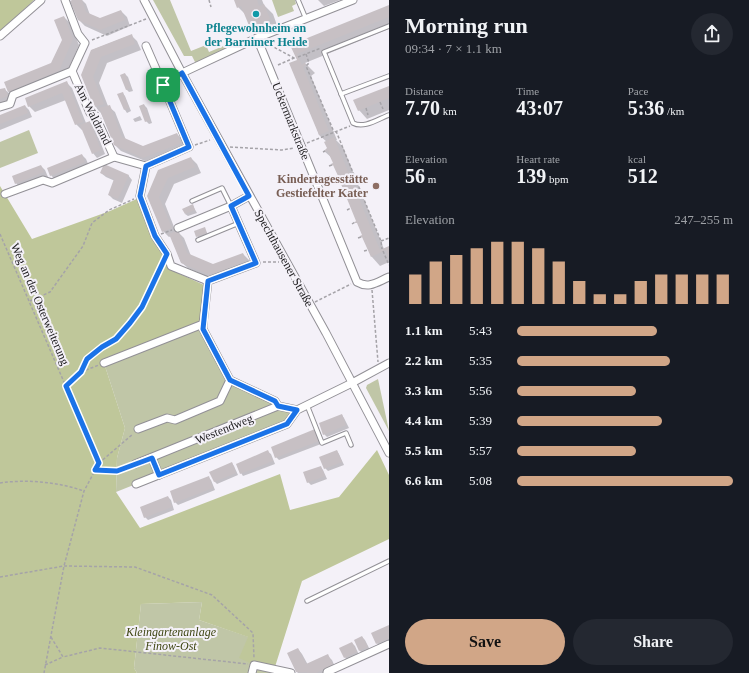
<!DOCTYPE html>
<meta charset="utf-8">
<style>
body{margin:0;font-family:Georgia,serif;background:#242831;color:#f1f3f6;height:100vh;display:flex;flex-direction:column;font-size:15px;white-space:nowrap}
*{box-sizing:border-box;margin:0}
p{font-size:13px;color:#9ea1a6}
.icon{flex:none;width:22px;height:22px;fill:none;stroke:currentColor;stroke-width:2;stroke-linecap:round;stroke-linejoin:round}
.map{position:relative;flex:1;overflow:hidden}
.side{display:flex;flex-direction:column;background:#171b24;width:360px}
.side>*{flex:none}
.pin{position:absolute;display:grid;place-items:center;width:34px;height:34px;color:#fff;margin:-17px;border-radius:8px;box-shadow:0 2px 6px #0006}
.round{display:grid;place-items:center;flex:none;width:42px;height:42px;border-radius:21px;background:#242831}
.overview{display:flex;align-items:center;justify-content:space-between;height:68px;padding:0 16px}
h1{font-size:22px;font-weight:700;line-height:30px}
.metrics{display:grid;grid-template-columns:repeat(3,1fr);gap:6px;height:68px;padding:4px 16px}
.metrics div{display:grid;align-content:center}
.metrics b{font-size:20px;font-weight:700}
.metrics small{font-size:11px;font-weight:400}
.metrics p{font-size:11px}
.chart{height:112px;padding:8px 16px}
.chart p{display:flex;justify-content:space-between}
.chart svg{width:100%;height:72px;margin-top:4px;stroke:#d1a687;stroke-width:6}
.action{display:flex;gap:8px;margin-top:auto;padding:8px 16px}
.action a{flex:1;height:46px;border-radius:24px;background:#d1a687;color:#111;font-size:16px;font-weight:700;line-height:46px;text-align:center}
.action a+a{background:#242831;color:#f1f3f6}
ul{padding:0 16px;list-style:none;font-size:13px}
li{display:grid;grid-template-columns:64px 48px 1fr;align-items:center;height:30px}
li i{height:10px;border-radius:5px;background:#d1a687}
main{display:flex;flex:1;min-height:0}
.map>svg:first-child{display:block}
.green{fill:#c0c6a7}
.forest{fill:#bfc79a}
.shadow{fill:#0003}
.building{fill:#c7c0c4}
.lines{fill:none;stroke-linecap:round;stroke-linejoin:round}
.lane-casing{stroke:#929096;stroke-width:5.5}
.street-casing{stroke:#929096;stroke-width:9}
.path{stroke:#a5a3a8;stroke-width:1.5;stroke-dasharray:3 2;stroke-linecap:butt}
.lane{stroke:#fff;stroke-width:3.5}
.street{stroke:#fff;stroke-width:7}
.route-casing{stroke:#fff;stroke-width:8}
.route{stroke:#1a73e8;stroke-width:5}
.culture-dot{fill:#0f9aa8;stroke:#f4f1f8;stroke-width:1.5}
.education-dot{fill:#8d6e63;stroke:#f4f1f8;stroke-width:1.5}
.labels{text-anchor:middle;stroke-width:4;stroke-linejoin:round;paint-order:stroke}
.culture-label{font-size:12px;font-weight:bold;fill:#0d838f;stroke:#f4f1f8}
.street-label{font-size:12px;fill:#1c1b1d;stroke:#f4f1f8}
.education-label{font-size:12px;font-weight:bold;fill:#785e54;stroke:#f4f1f8;text-anchor:end}
.park-label{font-size:12px;font-style:italic;fill:#3e4511;stroke:#f4f1f8}
</style>
<main>
<div class="map">
<svg width="389" height="673" viewBox="0 0 389 673">
<rect width="100%" height="100%" fill="#f4f1f8"/>
<!-- green -->
<g class="green">
<path d="M153,0H170L191,51L206,45L209,52L238,40L240,45L196,64L192,56H184Z"/>
<path d="M272,0H295L296,4L292,6L294,11L278,17Z"/>
<path d="M29,130L38,153L0,168V142Z"/>
<path d="M203,324L230,380L297,410L287,424L116,492L117,458L125,428L104,363Z"/>
<path d="M378,379L389,431L366,388L367,385Z"/>
<path d="M202,602L199,620L249,637L274,670L273,673H137L134,668L141,604Z"/>
</g>
<!-- forest -->
<g class="forest">
<path d="M0,0H34L0,32Z"/>
<path d="M0,186L32,239L110,211L139,198L154,237L169,269L204,285L203,324L104,363L125,428L117,458L116,492L140,528L280,474L290,510L339,497L377,450L389,475V539L302,581L274,670L254,665L239,658L248,637L199,620L202,602L141,604L134,668L137,673H0Z"/>
</g>
<!-- shadow -->
<g class="shadow">
<path d="M75,0H82L86,4L90,15L100,19L121,11L127,17L130,26L107,36L85,26L79,20Z"/>
<path d="M235,0H262L264,5L273,14L278,28L259,36L250,27L246,15L238,7Z"/>
<path d="M318,0H340L324,6Z"/>
<path d="M389,6V29L305,63L315,73L311,76L337,140H336L343,147L384,249L389,247V262L380,266L372,257L332,158L324,151L328,148L327,142L319,135L298,61L292,46Z"/>
<path d="M64,17L70,23L79,45L65,77L14,97L8,91L52,64L63,40Z"/>
<path d="M131,35L137,41L141,50L107,63L99,83L108,106L115,112L126,140L143,147L177,134L183,140L186,149L150,163L121,151L115,145L101,113L95,107L82,75L92,50Z"/>
<path d="M125,74L128,77L133,91L129,92L126,89Z"/>
<path d="M66,82L72,88L86,123L89,122L94,126L105,154L97,158L93,153L83,130H82L76,124L66,100L35,112L29,106Z"/>
<path d="M389,88V110L367,119L359,110Z"/>
<path d="M4,89L9,93L12,101L0,105V90Z"/>
<path d="M122,93L125,96L131,111L127,113L125,110L119,95Z"/>
<path d="M144,105L147,108L152,123L149,124L146,121L141,106Z"/>
<path d="M25,106L29,110L32,117L0,130V116Z"/>
<path d="M140,116L142,120L135,122L133,119Z"/>
<path d="M82,155L86,159L89,166L55,180L51,175Z"/>
<path d="M191,158L197,164L201,173L174,184L165,204L176,232H178L184,238L191,256L213,265L243,254L249,260L252,267L217,281L188,268L181,262L171,236L169,237L163,231L148,196L159,171Z"/>
<path d="M41,166L45,170L48,177L20,188L16,183Z"/>
<path d="M101,173L128,175L132,180L122,203L113,199L109,195L115,181L106,177Z"/>
<path d="M193,206L197,213L188,216L185,214Z"/>
<path d="M204,229L209,236L200,239L197,237Z"/>
<path d="M342,415L344,418L349,428L327,437L324,434Z"/>
<path d="M315,431L321,444L279,460L276,457Z"/>
<path d="M337,451L339,454L344,465L328,471L325,468Z"/>
<path d="M268,452L271,454L275,464L243,476L241,473Z"/>
<path d="M232,463L234,466L238,475L217,484L214,481Z"/>
<path d="M320,467L323,470L327,479L311,485L308,482Z"/>
<path d="M208,477L211,480L215,490L178,505L175,502Z"/>
<path d="M168,497L171,500L174,510L148,520L145,517Z"/>
<path d="M389,626V644L381,648L377,644Z"/>
<path d="M362,637L365,640L370,650L363,654L360,651L355,640Z"/>
<path d="M352,643L355,646L359,655L347,660L345,658Z"/>
<path d="M298,649L302,654L308,665L327,655L332,660L336,669L329,673H298L297,672Z"/>
</g>
<!-- building -->
<g class="building">
<path d="M72,0H82L86,12L100,18L121,10L125,20L100,30L78,20L70,1Z"/>
<path d="M234,0H257L259,6L264,4L270,19L250,28L241,6L237,8Z"/>
<path d="M389,5V17L297,54L302,65L304,63L306,64L303,67L329,131L319,135L289,63L297,60L290,45Z"/>
<path d="M64,16L73,39L59,71L8,92L4,82L51,63L62,40L54,20Z"/>
<path d="M132,34L135,44L101,57L93,77L104,104L94,107L81,75L91,50Z"/>
<path d="M125,73L131,88L126,90L120,75Z"/>
<path d="M67,81L83,122L75,125L62,93L28,107L25,98Z"/>
<path d="M389,86V98L358,111L353,100Z"/>
<path d="M5,88L8,96L0,99V89Z"/>
<path d="M123,92L129,108L124,110L117,94Z"/>
<path d="M144,104L150,120L145,122L139,106Z"/>
<path d="M25,105L28,113L0,124V115Z"/>
<path d="M110,105L122,137L143,146L177,133L181,143L143,158L114,145L99,108Z"/>
<path d="M90,121L101,150L92,154L80,125Z"/>
<path d="M334,137L380,250L389,246V259L386,250L371,257L362,237L361,238L360,236L362,235L357,223H355V222L356,221L339,179L338,180L337,178H339L333,165L332,166L331,164L333,163L327,150L326,152L324,151L327,148L324,142Z"/>
<path d="M82,154L85,162L50,176L47,168Z"/>
<path d="M191,157L195,167L168,178L159,197L172,228L162,232L147,196L158,170Z"/>
<path d="M104,164L129,175L118,199L108,195L114,179L100,173Z"/>
<path d="M41,165L44,172L15,184L12,176Z"/>
<path d="M193,204L195,210L185,214L182,209Z"/>
<path d="M205,227L207,233L196,237L194,231Z"/>
<path d="M178,230L187,253L213,264L243,253L246,261L210,275L181,263L169,234Z"/>
<path d="M342,414L346,425L323,435L319,423Z"/>
<path d="M315,429L319,441L275,458L271,447Z"/>
<path d="M268,450L273,461L240,474L236,464Z"/>
<path d="M337,450L342,462L324,469L319,457Z"/>
<path d="M232,462L236,473L214,482L209,472Z"/>
<path d="M321,466L325,476L307,483L303,472Z"/>
<path d="M209,476L213,488L174,503L170,491Z"/>
<path d="M168,496L172,507L144,518L140,507Z"/>
<path d="M389,625V638L376,644L371,633Z"/>
<path d="M362,636L368,647L359,651L354,640Z"/>
<path d="M352,642L357,652L344,658L339,648Z"/>
<path d="M298,648L306,664L328,654L333,665L316,673L296,672L287,653Z"/>
</g>
<g class="lines">
<!-- lane casing -->
<g class="lane-casing">
<g id="lane">
<path d="M298,0L306,19"/>
<path d="M389,26L324,52L353,123C364,129 378,119 389,115"/>
<path d="M341,94L389,76"/>
<path d="M192,201L222,188L231,206"/>
<path d="M198,240L239,223"/>
<path d="M307,405L322,443L346,433L351,445"/>
<path d="M307,601L389,561"/>
</g>
</g>
<!-- street casing -->
<g class="street-casing">
<g id="street">
<path d="M144,0L182,73L326,333L389,453"/>
<path d="M0,36L41,0"/>
<path d="M257,38L357,282C369,289 377,282 389,277"/>
<path d="M146,46L163,85"/>
<path d="M72,71L90,113L95,115L114,157"/>
<path d="M0,107L10,104L13,95L72,71L85,43L78,34L65,0"/>
<path d="M146,166L140,196L155,236L167,254L171,266L208,281"/>
<path d="M5,194L43,180L52,183L114,157L146,166L189,147L163,85L182,73L257,38L353,0"/>
<path d="M178,228L231,206L249,196"/>
<path d="M203,324V329L230,380L275,401L278,406"/>
<path d="M104,363L203,324L208,281L256,263L231,206"/>
<path d="M138,429L167,418L175,420L220,401L230,380"/>
<path d="M152,458L159,475"/>
<path d="M135,464L278,406L297,410"/>
<path d="M136,484L287,424L297,410L352,383L389,363"/>
<path d="M252,673L254,665L291,673"/>
<path d="M327,673V672L389,644"/>
</g>
</g>
<!-- path -->
<g class="path">
<path d="M209,0L211,7"/>
<path d="M92,40L146,19"/>
<path d="M270,45L294,58H296"/>
<path d="M306,54L309,63L306,66L334,132"/>
<path d="M298,57L321,48"/>
<path d="M278,65L294,58"/>
<path d="M380,102L383,109"/>
<path d="M366,108L368,115"/>
<path d="M336,131L381,241L382,249"/>
<path d="M307,143L350,126"/>
<path d="M195,145L210,140"/>
<path d="M230,147L282,150L294,148"/>
<path d="M323,152L325,151"/>
<path d="M329,166L332,165"/>
<path d="M335,180L337,179"/>
<path d="M340,193L344,192"/>
<path d="M347,210L351,208"/>
<path d="M352,224L355,222"/>
<path d="M0,234L99,463L84,491L64,566L44,673"/>
<path d="M161,234L172,230"/>
<path d="M358,238L361,237"/>
<path d="M381,241L389,238"/>
<path d="M364,251L368,250"/>
<path d="M383,251L389,265"/>
<path d="M263,262H279"/>
<path d="M372,290L378,362"/>
<path d="M30,301L50,292L83,246L92,223L109,210L134,199"/>
<path d="M315,302L351,284"/>
<path d="M81,372C86,360 91,354 102,347C106,344 112,342 116,339C139,320 150,289 163,263"/>
<path d="M66,385L81,372L99,365"/>
<path d="M99,463L133,434"/>
<path d="M96,470L117,471L130,466"/>
<path d="M0,483C27,479 58,482 84,491"/>
<path d="M0,577L64,566L135,567L212,595L253,633L254,658"/>
<path d="M51,637L63,657L100,648L248,664"/>
<path d="M45,665L63,657"/>
</g>
<!-- lane -->
<use href="#lane" class="lane"/>
<!-- street -->
<use href="#street" class="street"/>
</g>
<g class="lines">
<!-- route casing -->
<g class="route-casing">
<path id="route" d="M182,73L249,196L231,206L256,263L208,281L203,329L230,380L275,401L278,406L297,410L287,424L159,475L152,458L117,471L95,470L99,463L66,386L81,372L87,359L102,347L116,339L130,323L142,307L167,254L155,236L140,196L146,166L189,147L163,85Z"/>
</g>
<!-- route -->
<use href="#route" class="route"/>
</g>
<!-- markers -->
<circle class="culture-dot" cx="256" cy="14" r="4"/>
<circle class="education-dot" cx="376" cy="186" r="4"/>
<g class="labels">
<!-- culture labels -->
<g class="culture-label">
<text x="256" y="32">Pflegewohnheim an<tspan x="256" dy="14">der Barnimer Heide</tspan></text>
</g>
<!-- street labels -->
<g class="street-label">
<text transform="translate(93 114) rotate(63)" y="4">Am Waldrand</text>
<text transform="translate(291 121) rotate(68)" y="4">Uckermarkstraße</text>
<text transform="translate(284 258) rotate(61)" y="4">Spechthausener Straße</text>
<text transform="translate(40 304) rotate(67)" y="4">Weg an der Osterweiterung</text>
<text transform="translate(224 429) rotate(-22)" y="4">Westendweg</text>
</g>
<!-- education labels -->
<g class="education-label">
<text x="368" y="183">Kindertagesstätte<tspan x="368" dy="14">Gestiefelter Kater</tspan></text>
</g>
<!-- park labels -->
<g class="park-label">
<text x="171" y="636">Kleingartenanlage<tspan x="171" dy="14">Finow-Ost</tspan></text>
</g>
</g>
</svg>
<div class="pin" style="left:163px;top:85px;background:#1e9e55"><svg class="icon" aria-label="arrive" viewBox="0 0 24 24"><path d="M6 21V4h12l-3 4 3 4H6"/></svg></div>
</div>
<section class="side">
<div class="overview"><div><h1>Morning run</h1><p>09:34 · 7 × 1.1 km</p></div><a class="round"><svg class="icon" aria-label="share" viewBox="0 0 24 24"><path d="M12 15V3M7 8l5-5 5 5M5 13v7h14v-7"/></svg></a></div>
<div class="metrics">
<div><p>Distance</p><b>7.70<small> km</small></b></div>
<div><p>Time</p><b>43:07</b></div>
<div><p>Pace</p><b>5:36<small> /km</small></b></div>
</div>
<div class="metrics">
<div><p>Elevation</p><b>56<small> m</small></b></div>
<div><p>Heart rate</p><b>139<small> bpm</small></b></div>
<div><p>kcal</p><b>512</b></div>
</div>
<div class="chart"><p><span>Elevation</span>247–255 m</p>
<svg viewBox="0 0 160 44" preserveAspectRatio="none"><path d="M5 44V26M15 44V18M25 44V14M35 44V10M45 44V6M55 44V6M65 44V10M75 44V18M85 44V30M95 44V38M105 44V38M115 44V30M125 44V26M135 44V26M145 44V26M155 44V26"/></svg>
</div>
<ul>
<li><b>1.1 km</b>5:43<i style="width:65%"></i></li>
<li><b>2.2 km</b>5:35<i style="width:71%"></i></li>
<li><b>3.3 km</b>5:56<i style="width:55%"></i></li>
<li><b>4.4 km</b>5:39<i style="width:67%"></i></li>
<li><b>5.5 km</b>5:57<i style="width:55%"></i></li>
<li><b>6.6 km</b>5:08<i style="width:100%"></i></li>
</ul>
<div class="action"><a>Save</a><a>Share</a></div>
</section>
</main>
